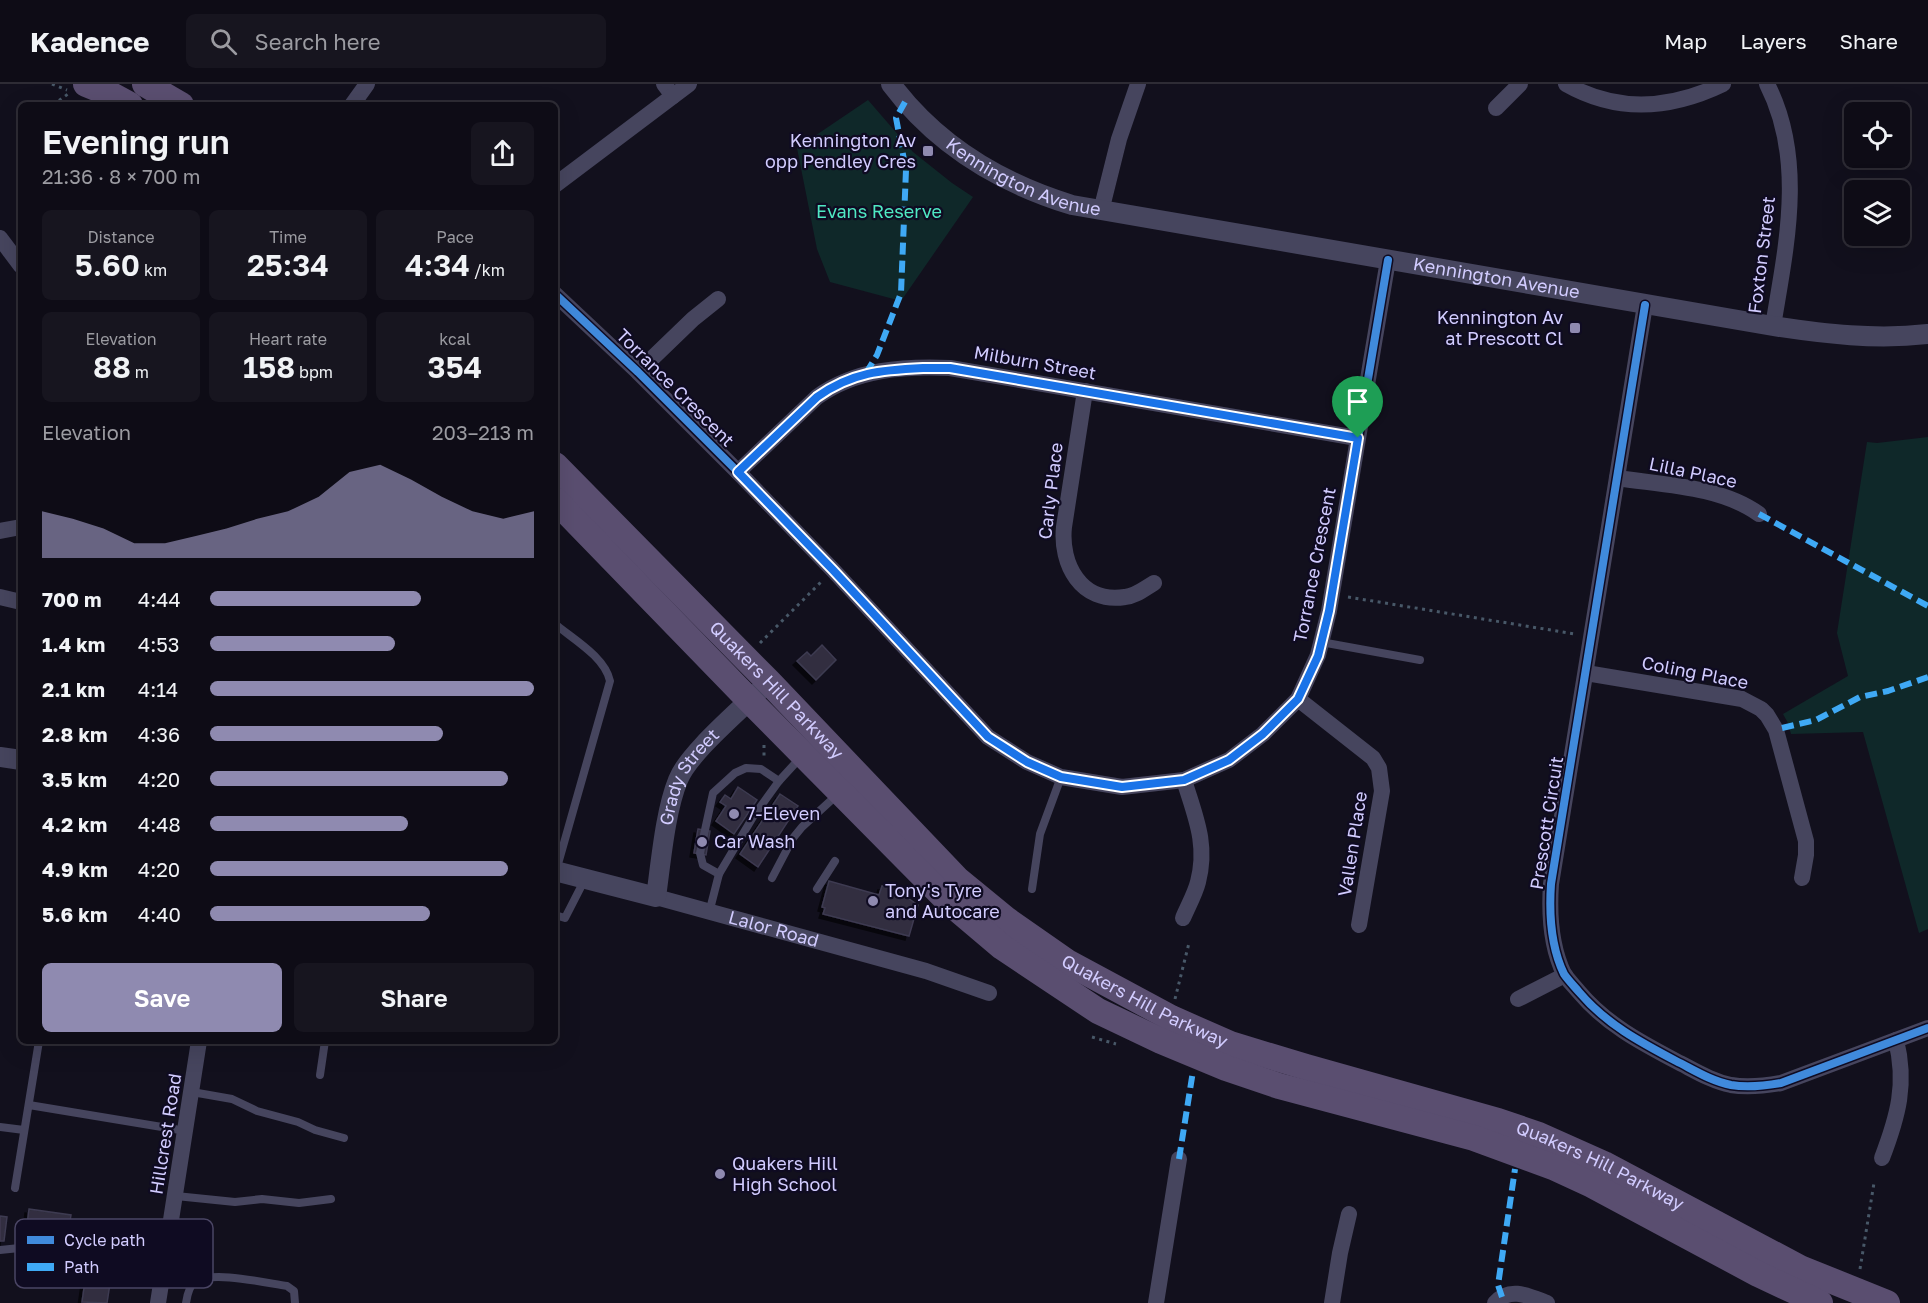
<!DOCTYPE html>
<meta charset="utf-8">
<style>
body{margin:0;font-family:"Golos Text",sans-serif;background:#17151f;color:#f1f3f6;height:100vh;display:flex;flex-direction:column;font-size:22px;white-space:nowrap}
*{box-sizing:border-box;margin:0}
p{font-size:20px;color:#9b9ba1}
.icon{flex:none;width:33px;height:33px;fill:none;stroke:currentColor;stroke-width:2;stroke-linecap:round;stroke-linejoin:round}
.map{position:relative;flex:1;overflow:hidden}
.sheet{position:absolute;left:18px;top:18px;width:540px;height:942px;display:flex;flex-direction:column;background:#0e0c16;border-radius:9px;box-shadow:0 6px 24px #0002,0 0 0 2px #2e2c35}
.sheet>*{flex:none}
.controls{position:absolute;left:1844px;top:18px;display:grid;gap:12px}
.controls a{display:grid;place-items:center;width:66px;height:66px;border-radius:9px;background:#0e0c16;box-shadow:0 6px 24px #0002,0 0 0 2px #2e2c35;font-size:30px}
.pin{position:absolute;display:grid;place-items:center;width:51px;height:51px;color:#fff;margin:-62px -26px;border-radius:50% 50% 50% 0;rotate:-45deg;box-shadow:0 0 6px #0007}
.pin .icon{rotate:45deg}
.round{display:grid;place-items:center;flex:none;width:63px;height:63px;border-radius:9px;background:#17151f}
.headline{display:flex;align-items:center;justify-content:space-between;height:102px;padding:0 24px}
h1{font-size:33px;font-weight:600;line-height:45px}
.stats{display:grid;grid-template-columns:repeat(3,1fr);gap:9px;height:102px;padding:6px 24px}
.stats div{display:grid;align-content:center;border-radius:9px;background:#17151f;text-align:center}
.stats b{font-size:30px;font-weight:600}
.stats small{font-size:16px;font-weight:400}
.stats p{font-size:16px}
.chart{height:168px;padding:12px 24px}
.chart p{display:flex;justify-content:space-between}
.chart svg{width:100%;height:108px;margin-top:6px;fill:#8f8ab0;opacity:.7}
.primary-button{display:flex;gap:12px;margin-top:auto;padding:12px 24px}
.primary-button a{flex:1;height:69px;border-radius:9px;background:#8f8ab0;color:#fff;font-size:24px;font-weight:600;line-height:69px;text-align:center}
.primary-button a+a{background:#17151f;color:#f1f3f6}
ul{padding:0 24px;list-style:none;font-size:20px}
li{display:grid;grid-template-columns:96px 72px 1fr;align-items:center;height:45px}
li i{height:15px;border-radius:8px;background:#8f8ab0}
header{display:flex;align-items:center;gap:36px;box-sizing:border-box;height:84px;padding:0 30px;background:#0e0c16;border-bottom:2px solid #2e2c35}
header strong{font-size:28px}
nav{display:flex;gap:33px;margin-inline-start:auto;font-size:21px}
.search{width:420px;height:54px;background:#17151f;display:flex;align-items:center;gap:15px;box-sizing:border-box;padding:0 21px;border-radius:9px;color:#9b9ba1;font-size:22px}
.map>svg:first-child{display:block}
.green{fill:#0f2829}
.building{fill:#302e3f;stroke:#3e3a51;stroke-width:1.5;filter:url(#shadow)}
.lines{fill:none;stroke-linecap:round;stroke-linejoin:round}
.path{stroke:#485868;stroke-width:3;stroke-dasharray:3 4.5;stroke-linecap:butt}
.service{stroke:#46455e;stroke-width:8}
.minor{stroke:#46455e;stroke-width:16}
.tertiary{stroke:#46455e;stroke-width:20}
.primary{stroke:#5a4e70;stroke-width:26}
.quiet{stroke:#3fa9f5;stroke-width:6;stroke-dasharray:12 6;stroke-linecap:butt}
.cycleway-casing{stroke:#0f0b22;stroke-width:11}
.cycleway{stroke:#408adc;stroke-width:8}
.route-casing{stroke:#fff;stroke-width:12}
.route{stroke:#1a73e8;stroke-width:8}
.poi-dot{fill:#8f8ab0;stroke:#0f0b22;stroke-width:2}
.labels{text-anchor:middle;stroke-width:4.5;stroke-linejoin:round;paint-order:stroke}
.poi-label{font-size:18px;fill:#d2ccff;stroke:#0f0b22;text-anchor:start}
.street-label{font-size:18px;fill:#d2ccff;stroke:#0f0b22}
.park-label{font-size:18px;fill:#4fe8c3;stroke:#0f0b22}
.key{fill:#0f0b22;stroke:#4a4564;stroke-width:1.5}
.key-label{font-size:16px;fill:#d2ccff}
</style>
<header>
<strong>Kadence</strong>
<div class="search"><svg class="icon" aria-label="search" viewBox="0 0 24 24"><circle cx="10" cy="10" r="6"/><path d="M15 15l6 6"/></svg>Search here</div>
<nav><a>Map</a><a>Layers</a><a>Share</a></nav>
</header>
<div class="map">
<svg width="1928" height="1219" viewBox="0 0 1928 1219">
<defs>
<filter id="shadow"><feDropShadow dx="-4" dy="4" stdDeviation="0" flood-color="#0009"/></filter>
</defs>
<rect width="100%" height="100%" fill="#12101d"/>
<!-- green -->
<g class="green">
<path d="M868,16L913,68L952,99L973,113L901,217L830,198L817,165L797,64Z"/>
<path d="M1928,353V845L1919,849L1863,648L1791,650L1788,639L1783,630L1848,592L1837,549L1867,358L1877,359Z"/>
</g>
<!-- building -->
<g class="building">
<path d="M822,561L836,576L816,596L797,577L807,568L811,572Z"/>
<path d="M738,703L757,716L734,750L716,737L726,722L720,718L725,711L731,715Z"/>
<path d="M780,710L798,722L758,783L740,770Z"/>
<path d="M698,745L710,747L706,771L694,769Z"/>
<path d="M829,797L879,811L882,802L896,806L918,821L909,852L823,830L825,824L822,823Z"/>
<path d="M29,1125L71,1131L67,1155L26,1149Z"/>
<path d="M0,1132L7,1133L4,1157H0Z"/>
<path d="M88,1177L113,1180L107,1219L82,1218Z"/>
</g>
<g class="lines">
<!-- path -->
<g class="path">
<path d="M52,0L67,6"/>
<path d="M53,21L68,10"/>
<path d="M1348,513L1575,550"/>
<path d="M760,559L823,496"/>
<path d="M764,661V676"/>
<path d="M1175,915L1189,859"/>
<path d="M1092,953L1116,960"/>
<path d="M1860,1185L1874,1099"/>
</g>
<!-- service -->
<g class="service">
<path d="M555,540C573,555 605,573 610,597L556,787"/>
<path d="M1321,558L1420,576"/>
<path d="M719,790L703,781L700,769L713,709L735,689L746,684L761,685L779,697"/>
<path d="M772,794L793,754L802,743L838,710"/>
<path d="M817,805L835,777"/>
<path d="M1032,805L1040,750L1061,693"/>
<path d="M709,829L719,790L753,733L779,697L801,673"/>
<path d="M555,831L565,834L585,795"/>
<path d="M320,991L325,957"/>
<path d="M192,1008L232,1015L257,1027L298,1038L315,1046L344,1054"/>
<path d="M29,1021L186,1047"/>
<path d="M0,1043L24,1046"/>
<path d="M15,1104L39,957"/>
<path d="M176,1112L235,1118L262,1115L299,1119L331,1115"/>
<path d="M0,1166L29,1163L164,1183"/>
<path d="M186,1219C187,1212 189,1202 195,1198C211,1186 266,1199 287,1202L294,1207L295,1219"/>
</g>
<!-- minor -->
<g class="minor">
<path d="M664,0L673,12"/>
<path d="M1566,0C1617,29 1671,25 1723,0"/>
<path d="M1767,0C1806,76 1786,163 1773,242"/>
<path d="M352,21L367,0"/>
<path d="M1496,24L1520,0"/>
<path d="M555,101L689,0"/>
<path d="M1101,127L1119,55L1138,0"/>
<path d="M0,154L21,182"/>
<path d="M555,210L638,288L738,388L833,486L988,653L1027,678L1061,693L1122,703L1184,696L1229,676L1263,650L1298,615L1318,571L1329,527L1388,176"/>
<path d="M1645,221L1551,800C1549,829 1551,863 1564,890C1568,896 1574,902 1579,908C1606,940 1640,958 1676,977C1694,986 1711,997 1731,1001C1748,1004 1764,1002 1781,999L1928,944"/>
<path d="M638,288L693,235L718,215"/>
<path d="M1085,307L1064,443C1060,480 1081,520 1125,513C1136,512 1145,504 1154,499"/>
<path d="M738,388L817,313C856,285 903,282 950,284L1357,354"/>
<path d="M1617,394C1663,401 1720,402 1759,430"/>
<path d="M0,447L21,443"/>
<path d="M0,513L21,518"/>
<path d="M1586,589L1742,615L1761,625L1767,631L1776,646L1806,757V771L1802,794"/>
<path d="M1298,615L1373,674L1379,684L1382,707L1359,841"/>
<path id="s1" d="M656,813L926,887L989,909"/>
<path d="M1183,834C1188,822 1195,810 1198,798C1208,760 1195,732 1184,696"/>
<path d="M1518,915L1565,891"/>
<path d="M1882,1074C1898,1032 1907,1000 1896,956"/>
<path d="M158,1219L199,957"/>
<path d="M1156,1219L1179,1075"/>
<path d="M1332,1219L1340,1169L1349,1130"/>
<path d="M1495,1219C1510,1202 1529,1212 1547,1219"/>
</g>
<!-- tertiary -->
<g class="tertiary">
<path id="s2" d="M891,0C936,60 1000,99 1072,121L1773,242C1825,250 1876,256 1928,250"/>
<path d="M0,673L21,676"/>
<path id="s3" d="M555,787L656,813C661,778 665,728 678,696C688,670 737,629 758,608"/>
</g>
<!-- primary -->
<g class="primary">
<path d="M86,0L108,9L130,21"/>
<path d="M145,0L181,21"/>
<path id="s4" d="M555,381L769,598L957,795L1007,836L1067,878L1171,934L1230,960L1306,983L1498,1037L1539,1051L1604,1080L1800,1184L1887,1219"/>
<path d="M555,416L750,617L950,819L1002,863L1098,927L1161,957L1226,984L1279,1002L1474,1054L1553,1083L1592,1101L1758,1190L1820,1219"/>
</g>
<!-- quiet -->
<g class="quiet">
<path d="M866,289L877,271L901,209L906,86L896,34L905,18"/>
<path d="M1759,430L1928,522"/>
<path d="M1782,644L1816,636L1860,613L1888,607L1928,593"/>
<path d="M1179,1075L1193,987"/>
<path d="M1502,1213L1498,1201L1515,1085"/>
</g>
<!-- cycleway casing -->
<g class="cycleway-casing">
<g id="cycleway">
<path d="M555,210L638,288L738,388L833,486L988,653L1027,678L1061,693L1122,703L1184,696L1229,676L1263,650L1298,615L1318,571L1329,527L1388,176"/>
<path d="M1645,221L1551,800C1549,829 1551,863 1564,890C1568,896 1574,902 1579,908C1606,940 1640,958 1676,977C1694,986 1711,997 1731,1001C1748,1004 1764,1002 1781,999L1928,944"/>
</g>
</g>
<!-- cycleway -->
<use href="#cycleway" class="cycleway"/>
</g>
<g class="lines">
<!-- route casing -->
<g class="route-casing">
<path id="route" d="M923,284H950L1358,354L1329,527L1318,572L1298,615L1263,650L1229,676L1184,696L1122,703L1061,693L1027,678L988,653L833,486L738,388L817,313C852,288 882,286 923,284Z"/>
</g>
<!-- route -->
<use href="#route" class="route"/>
</g>
<!-- markers -->
<g class="poi-dot">
<rect x="922" y="61" width="12" height="12" rx="3"/>
<rect x="1569" y="238" width="12" height="12" rx="3"/>
<circle cx="734" cy="730" r="6"/>
<circle cx="702" cy="758" r="6"/>
<circle cx="873" cy="817" r="6"/>
<circle cx="720" cy="1090" r="6"/>
</g>
<g class="labels">
<!-- poi labels -->
<g class="poi-label">
<text x="916" y="63" text-anchor="end">Kennington Av<tspan x="916" dy="21">opp Pendley Cres</tspan></text>
<text x="1563" y="240" text-anchor="end">Kennington Av<tspan x="1563" dy="21">at Prescott Cl</tspan></text>
<text x="746" y="736">7-Eleven</text>
<text x="714" y="764">Car Wash</text>
<text x="885" y="813">Tony's Tyre<tspan x="885" dy="21">and Autocare</tspan></text>
<text x="732" y="1086">Quakers Hill<tspan x="732" dy="21">High School</tspan></text>
</g>
<!-- street labels -->
<g class="street-label">
<text dy="6" stroke="none"><textPath href="#s2" startOffset="166">Kennington Avenue</textPath></text>
<text transform="translate(1762 171) rotate(-83)" y="6">Foxton Street</text>
<text dy="6" stroke="none"><textPath href="#s2" startOffset="652">Kennington Avenue</textPath></text>
<text transform="translate(1035 279) rotate(10)" y="6">Milburn Street</text>
<text transform="translate(675 304) rotate(45)" y="6">Torrance Crescent</text>
<text transform="translate(1693 389) rotate(12)" y="6">Lilla Place</text>
<text transform="translate(1051 407) rotate(-83)" y="6">Carly Place</text>
<text transform="translate(1315 481) rotate(-79)" y="6">Torrance Crescent</text>
<text transform="translate(1695 589) rotate(11)" y="6">Coling Place</text>
<text dy="6" stroke="none"><textPath href="#s4" startOffset="316">Quakers Hill Parkway</textPath></text>
<text dy="6" stroke="none"><textPath href="#s3" startOffset="231">Grady Street</textPath></text>
<text transform="translate(1547 739) rotate(-81)" y="6">Prescott Circuit</text>
<text transform="translate(1353 760) rotate(-81)" y="6">Vallen Place</text>
<text dy="6" stroke="none"><textPath href="#s1" startOffset="122">Lalor Road</textPath></text>
<text dy="6" stroke="none"><textPath href="#s4" startOffset="802">Quakers Hill Parkway</textPath></text>
<text transform="translate(166 1050) rotate(-81)" y="6">Hillcrest Road</text>
<text dy="6" stroke="none"><textPath href="#s4" startOffset="1288">Quakers Hill Parkway</textPath></text>
</g>
<!-- park labels -->
<g class="park-label">
<text x="879" y="134">Evans Reserve</text>
</g>
</g>
<!-- legend -->
<rect x="15" y="1135" width="198" height="69" rx="9" class="key"/>
<rect x="27" y="1152" width="27" height="8" fill="#408adc"/>
<rect x="27" y="1179" width="27" height="8" fill="#3fa9f5"/>
<g class="key-label">
<text x="64" y="1162">Cycle path</text>
<text x="64" y="1189">Path</text>
</g>
</svg>
<div class="controls">
<a><svg class="icon" aria-label="locate" viewBox="0 0 24 24"><circle cx="12" cy="12" r="6"/><path d="M12 2v4M12 18v4M2 12h4M18 12h4"/></svg></a>
<a><svg class="icon" aria-label="layers" viewBox="0 0 24 24"><path d="M12 4l9 5-9 5-9-5zM3 14l9 5 9-5"/></svg></a>
</div>
<div class="pin" style="left:1358px;top:354px;background:#1e9e55"><svg class="icon" aria-label="arrive" viewBox="0 0 24 24"><path d="M6 21V4h12l-3 4 3 4H6"/></svg></div>
<section class="sheet">
<div class="headline"><div><h1>Evening run</h1><p>21:36 · 8 × 700 m</p></div><a class="round"><svg class="icon" aria-label="share" viewBox="0 0 24 24"><path d="M12 15V3M7 8l5-5 5 5M5 13v7h14v-7"/></svg></a></div>
<div class="stats">
<div><p>Distance</p><b>5.60<small> km</small></b></div>
<div><p>Time</p><b>25:34</b></div>
<div><p>Pace</p><b>4:34<small> /km</small></b></div>
</div>
<div class="stats">
<div><p>Elevation</p><b>88<small> m</small></b></div>
<div><p>Heart rate</p><b>158<small> bpm</small></b></div>
<div><p>kcal</p><b>354</b></div>
</div>
<div class="chart"><p><span>Elevation</span>203–213 m</p>
<svg viewBox="0 0 160 44" preserveAspectRatio="none"><path d="M0 44V25L10 28L20 32L30 38L40 38L50 35L60 32L70 28L80 25L90 19L100 9L110 6L120 12L130 19L140 25L150 28L160 25V44z"/></svg>
</div>
<ul>
<li><b>700 m</b>4:44<i style="width:65%"></i></li>
<li><b>1.4 km</b>4:53<i style="width:57%"></i></li>
<li><b>2.1 km</b>4:14<i style="width:100%"></i></li>
<li><b>2.8 km</b>4:36<i style="width:72%"></i></li>
<li><b>3.5 km</b>4:20<i style="width:92%"></i></li>
<li><b>4.2 km</b>4:48<i style="width:61%"></i></li>
<li><b>4.9 km</b>4:20<i style="width:92%"></i></li>
<li><b>5.6 km</b>4:40<i style="width:68%"></i></li>
</ul>
<div class="primary-button"><a>Save</a><a>Share</a></div>
</section>
</div>
